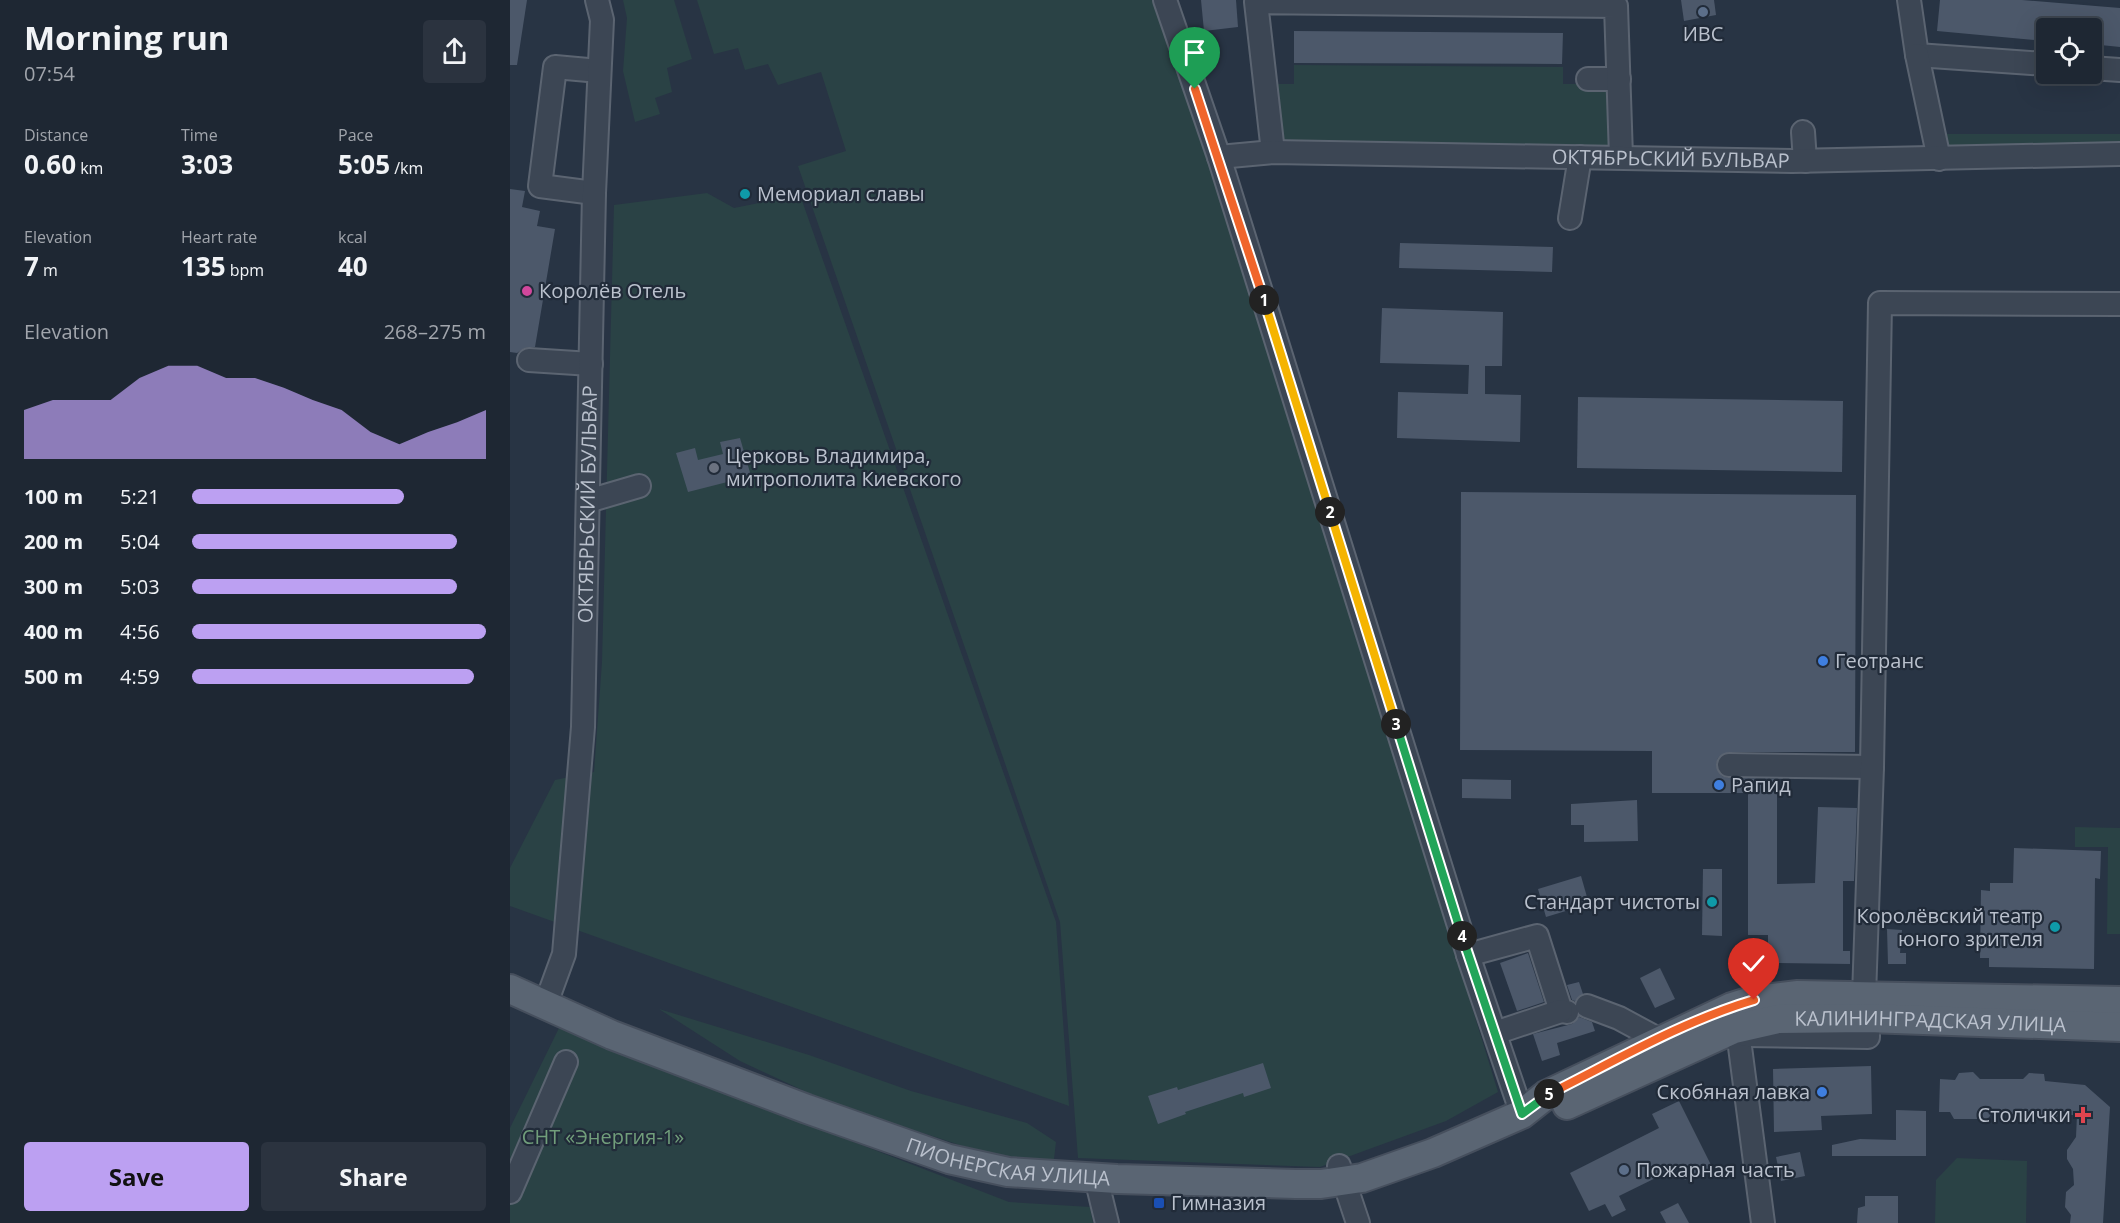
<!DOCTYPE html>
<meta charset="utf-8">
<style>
body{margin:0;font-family:"Open Sans",sans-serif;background:#2b333f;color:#f1f3f6;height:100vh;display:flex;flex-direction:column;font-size:22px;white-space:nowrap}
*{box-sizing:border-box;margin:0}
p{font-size:20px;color:#a1a5ac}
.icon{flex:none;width:33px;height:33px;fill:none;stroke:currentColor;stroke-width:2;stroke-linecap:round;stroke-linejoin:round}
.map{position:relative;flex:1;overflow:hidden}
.drawer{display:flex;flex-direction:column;background:#1e2733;width:510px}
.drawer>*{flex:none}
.controls{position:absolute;left:1526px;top:18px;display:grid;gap:12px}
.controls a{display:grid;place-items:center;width:66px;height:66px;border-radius:6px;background:#1e2733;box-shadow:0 6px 24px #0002,0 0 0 2px #3c444e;font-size:30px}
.pin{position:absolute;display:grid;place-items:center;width:51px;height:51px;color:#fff;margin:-62px -26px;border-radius:50% 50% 50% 0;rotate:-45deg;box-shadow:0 0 6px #0007}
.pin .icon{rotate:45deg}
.km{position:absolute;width:30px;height:30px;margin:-15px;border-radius:50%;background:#222;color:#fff;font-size:16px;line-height:30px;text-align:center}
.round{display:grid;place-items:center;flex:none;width:63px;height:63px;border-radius:6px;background:#2b333f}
.overview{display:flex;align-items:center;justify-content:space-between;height:102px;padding:0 24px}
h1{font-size:33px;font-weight:700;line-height:45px}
.metrics{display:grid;grid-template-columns:repeat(3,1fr);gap:9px;height:102px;padding:6px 24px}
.metrics div{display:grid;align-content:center}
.metrics b{font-size:26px;font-weight:700}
.metrics small{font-size:16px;font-weight:400}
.metrics p{font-size:16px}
.chart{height:168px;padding:12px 24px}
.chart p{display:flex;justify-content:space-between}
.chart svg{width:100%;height:108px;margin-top:6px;fill:#bca0f2;opacity:.7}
.primary-button{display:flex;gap:12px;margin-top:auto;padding:12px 24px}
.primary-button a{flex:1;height:69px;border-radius:6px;background:#bca0f2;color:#111;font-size:24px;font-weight:700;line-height:69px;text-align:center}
.primary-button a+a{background:#2b333f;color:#f1f3f6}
ul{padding:0 24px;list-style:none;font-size:20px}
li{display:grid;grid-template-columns:96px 72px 1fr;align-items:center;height:45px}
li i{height:15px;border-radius:8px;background:#bca0f2}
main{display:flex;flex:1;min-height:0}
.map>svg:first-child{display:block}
.green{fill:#2a4245}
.building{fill:#4c586a}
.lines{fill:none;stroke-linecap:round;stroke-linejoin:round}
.minor-casing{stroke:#5b6471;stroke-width:26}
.major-casing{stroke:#464f5d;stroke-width:32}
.minor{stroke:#3c4654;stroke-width:22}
.major{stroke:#5a6573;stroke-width:28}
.split-1-casing{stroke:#fff;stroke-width:12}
.split-2-casing{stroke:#fff;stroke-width:12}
.split-3-casing{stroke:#fff;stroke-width:12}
.split-4-casing{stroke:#fff;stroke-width:12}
.split-5-casing{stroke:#fff;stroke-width:12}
.split-6-casing{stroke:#fff;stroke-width:12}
.split-1{stroke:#f0652b;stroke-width:8}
.split-2{stroke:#f5b400;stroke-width:8}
.split-3{stroke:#f5b400;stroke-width:8}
.split-4{stroke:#22a559;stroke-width:8}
.split-5{stroke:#22a559;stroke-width:8}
.split-6{stroke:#f0652b;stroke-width:8}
.service-dot{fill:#5c6f8a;stroke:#212b39;stroke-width:2}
.culture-dot{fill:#0f9aa8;stroke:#212b39;stroke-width:2}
.hotel-dot{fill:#d1479c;stroke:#212b39;stroke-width:2}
.worship-dot{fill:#6b7280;stroke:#212b39;stroke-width:2}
.shop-dot{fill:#3f7fe0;stroke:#212b39;stroke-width:2}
.health-dot{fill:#e0444e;stroke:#212b39;stroke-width:2}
.transit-dot{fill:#1a4fb4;stroke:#212b39;stroke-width:2}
.labels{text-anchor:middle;stroke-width:4.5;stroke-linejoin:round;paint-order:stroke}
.poi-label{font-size:20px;fill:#bac1cd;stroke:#212b39;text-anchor:start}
.street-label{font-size:20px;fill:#bac1cd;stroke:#212b39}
.park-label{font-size:20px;fill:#719e7b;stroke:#212b39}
</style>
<main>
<section class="drawer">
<div class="overview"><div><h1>Morning run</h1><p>07:54</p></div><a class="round"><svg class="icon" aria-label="share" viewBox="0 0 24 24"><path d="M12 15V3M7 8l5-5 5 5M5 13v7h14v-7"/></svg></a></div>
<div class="metrics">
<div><p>Distance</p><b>0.60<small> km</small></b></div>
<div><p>Time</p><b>3:03</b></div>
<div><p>Pace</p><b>5:05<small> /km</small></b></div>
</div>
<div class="metrics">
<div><p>Elevation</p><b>7<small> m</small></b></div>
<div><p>Heart rate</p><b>135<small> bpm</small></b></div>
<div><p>kcal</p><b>40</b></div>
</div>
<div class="chart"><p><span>Elevation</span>268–275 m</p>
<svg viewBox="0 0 160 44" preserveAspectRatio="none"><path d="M0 44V24L10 20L20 20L30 20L40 11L50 6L60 6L70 11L80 11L90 15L100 20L110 24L120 33L130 38L140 33L150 29L160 24V44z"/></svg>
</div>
<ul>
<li><b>100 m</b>5:21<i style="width:72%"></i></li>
<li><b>200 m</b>5:04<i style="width:90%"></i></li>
<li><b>300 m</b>5:03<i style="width:90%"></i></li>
<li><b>400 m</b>4:56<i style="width:100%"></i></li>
<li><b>500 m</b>4:59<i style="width:96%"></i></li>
</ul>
<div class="primary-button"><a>Save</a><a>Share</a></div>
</section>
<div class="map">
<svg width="1610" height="1223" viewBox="0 0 1610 1223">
<rect width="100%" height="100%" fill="#283444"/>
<!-- green -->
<g class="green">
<path d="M113,0H164L182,59L157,68L162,92L145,98L150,114L125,122L113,71L117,18Z"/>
<path d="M187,0H646L722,224L988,1092L936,1121L810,1167L568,1158L550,922L288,166L336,151L311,72L268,85L258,64L235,70L228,48L204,54Z"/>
<path d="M784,65L1053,67V84H1103L1105,153L769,148L761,84H784Z"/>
<path d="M1429,134H1610V150L1433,154Z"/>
<path d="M197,193L224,208L290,195L546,922L559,1106L0,906V868L45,780L84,772L92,662L104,205Z"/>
<path d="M1565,827L1610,828V934H1597L1598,847H1565Z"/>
<path d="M149,1009L299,1055L401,1091L517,1123L546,1142L544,1159L520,1162L453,1146L320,1103L230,1061Z"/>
<path d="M49,1028L499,1202L580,1207L583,1223H0V1128Z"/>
<path d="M1447,1158L1517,1161L1516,1223H1425L1426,1180Z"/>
</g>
<!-- building -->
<g class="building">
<path d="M0,0H17L7,65H0Z"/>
<path d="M691,0H726L728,27L694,31Z"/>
<path d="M1171,0H1204L1206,15L1174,21Z"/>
<path d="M1430,0H1512L1610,8V47L1581,44V28H1536V41L1427,31Z"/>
<path d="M784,31L1053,33L1052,64L784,63Z"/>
<path d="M0,189L15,191L12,207L30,211L27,226L45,229L25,347L14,348L7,353L0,352Z"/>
<path d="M890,243L1043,247L1042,272L889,268Z"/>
<path d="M872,308L993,312L992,366H975V394L1011,395L1010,442L887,438L888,392L958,394L959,365L870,363Z"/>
<path d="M1068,397L1333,401L1332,472L1067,468Z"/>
<path d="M230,438L241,476L178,492L166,453L185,448L188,460L213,454L210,442Z"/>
<path d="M951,492L1346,495L1345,752H1219L1208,758L1206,765L1212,776L1218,778L1267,779V884L1305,883L1308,807L1347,808L1344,881H1333V951H1340V964L1258,963V935H1238V793H1142V751L950,750Z"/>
<path d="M952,779L1001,780V799L952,798Z"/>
<path d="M1127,800L1128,841L1074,842V825H1061V804Z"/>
<path d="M1504,848L1591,851L1590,879L1585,878L1584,969L1479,967V958H1470L1471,890L1480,891V883H1503Z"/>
<path d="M1193,869H1212V936L1192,935Z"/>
<path d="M1071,876L1079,904L1036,917L1028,889Z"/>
<path d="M1377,929L1392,930L1390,953H1396V964H1378Z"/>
<path d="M1018,953L1034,1002L1007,1011L990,963Z"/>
<path d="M1150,968L1165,999L1145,1008L1130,978Z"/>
<path d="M1069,982L1073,994L1065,1001L1062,1000L1057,985Z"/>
<path d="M1069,1017L1082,1022L1085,1031L1047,1043L1050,1055L1032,1061L1023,1034L1062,1024Z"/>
<path d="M753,1063L761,1088L734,1097L733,1093L675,1112L676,1114L648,1124L638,1096L667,1087L668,1090Z"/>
<path d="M1361,1066L1362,1114L1311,1116L1312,1130L1264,1132L1263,1069Z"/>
<path d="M1463,1072L1470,1079H1513L1519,1073L1534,1074L1535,1081L1575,1085L1600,1107L1593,1223H1560L1561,1215L1555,1207L1556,1192L1564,1185L1563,1169L1557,1159V1150L1566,1137L1567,1115H1548L1544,1120L1511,1119L1508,1114H1481L1478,1119H1444L1440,1112H1429L1430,1079L1445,1080L1449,1073Z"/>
<path d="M1169,1101L1202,1167L1175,1180L1168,1167L1109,1196L1116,1210L1102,1217L1095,1204L1079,1211L1060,1173L1149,1128L1142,1114Z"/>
<path d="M1386,1110L1416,1111V1156H1322V1145L1350,1139L1386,1140Z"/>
<path d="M1290,1152L1295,1176L1271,1181L1266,1157Z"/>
<path d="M1355,1196H1388V1223H1347L1348,1208L1355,1206Z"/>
<path d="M1168,1203L1179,1223H1156L1150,1212Z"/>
</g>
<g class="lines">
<!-- minor casing -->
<g class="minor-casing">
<g id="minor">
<path d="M655,0L709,157L960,961L1012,1114"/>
<path d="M1399,0L1407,55L1536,64"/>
<path d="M1407,55L1429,159"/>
<path d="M1581,68L1610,70"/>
<path d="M1078,79H1109"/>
<path d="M1293,132L1295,161"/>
<path d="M763,152L746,2L1106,6L1111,157"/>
<path id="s1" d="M709,157L763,152L1282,161L1610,154"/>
<path d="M84,193L30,186L45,67L89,71"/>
<path d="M1060,218L1070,157"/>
<path d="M19,360L81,364"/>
<path d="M78,501L129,486"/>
<path d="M1219,765L1362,767"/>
<path d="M958,955L1027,936L1051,1011L1057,1012"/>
<path d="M1354,996L1362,767L1370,303L1610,304"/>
<path id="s2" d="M35,1006L54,954L73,727L84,193L92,20L87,0"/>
<path d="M1077,1006L1109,1018L1148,1039"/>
<path d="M1224,1029L1230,1047L1253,1223"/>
<path d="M985,1033L1051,1011"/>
<path d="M1236,1035L1358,1037V1018"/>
<path d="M829,1166L848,1223"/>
<path d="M586,1178L597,1223"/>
<path d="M0,1192L56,1062"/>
</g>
</g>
<!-- major casing -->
<g class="major-casing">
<g id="major">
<path id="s3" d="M0,989L102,1035L297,1109L439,1159L498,1172L607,1179L786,1184H811L852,1178L923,1153L1012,1114L1036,1095L1222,1007L1244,1000L1288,995L1610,1001"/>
<path id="s4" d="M1057,1105L1224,1029L1268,1019L1358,1018L1610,1027"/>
</g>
</g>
<!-- minor -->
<use href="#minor" class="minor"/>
<!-- major -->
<use href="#major" class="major"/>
</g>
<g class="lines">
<!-- split-1 casing -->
<g class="split-1-casing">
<path id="split-1" d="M685,89L754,300"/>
</g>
<!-- split-2 casing -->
<g class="split-2-casing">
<path id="split-2" d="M754,300L820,512"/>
</g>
<!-- split-3 casing -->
<g class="split-3-casing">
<path id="split-3" d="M820,512L886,724"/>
</g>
<!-- split-4 casing -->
<g class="split-4-casing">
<path id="split-4" d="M886,724L952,936"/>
</g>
<!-- split-5 casing -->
<g class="split-5-casing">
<path id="split-5" d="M952,936L1012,1114L1039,1094"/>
</g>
<!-- split-6 casing -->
<g class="split-6-casing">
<path id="split-6" d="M1039,1094C1105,1061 1173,1021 1244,1000"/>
</g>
<!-- split-1 -->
<use href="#split-1" class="split-1"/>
<!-- split-2 -->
<use href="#split-2" class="split-2"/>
<!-- split-3 -->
<use href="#split-3" class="split-3"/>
<!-- split-4 -->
<use href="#split-4" class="split-4"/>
<!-- split-5 -->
<use href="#split-5" class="split-5"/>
<!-- split-6 -->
<use href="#split-6" class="split-6"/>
</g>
<!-- markers -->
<g class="service-dot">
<circle cx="1193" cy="12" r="6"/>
<circle cx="1114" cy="1170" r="6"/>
</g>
<g class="culture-dot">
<circle cx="235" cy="194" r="6"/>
<circle cx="1202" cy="902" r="6"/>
<circle cx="1545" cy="927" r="6"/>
</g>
<circle class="hotel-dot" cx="17" cy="291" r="6"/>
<circle class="worship-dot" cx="204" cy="468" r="6"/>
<g class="shop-dot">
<circle cx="1313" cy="661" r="6"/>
<circle cx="1209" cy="785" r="6"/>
<circle cx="1312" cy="1092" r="6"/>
</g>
<path class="health-dot" d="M1570 1106h6v6h6v6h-6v6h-6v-6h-6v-6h6z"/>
<rect class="transit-dot" x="643" y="1197" width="12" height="12" rx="3"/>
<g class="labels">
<!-- poi labels -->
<g class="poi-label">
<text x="1193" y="41" text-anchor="middle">ИВС</text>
<text x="247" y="201">Мемориал славы</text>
<text x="29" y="298">Королёв Отель</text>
<text x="216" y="463">Церковь Владимира,<tspan x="216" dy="23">митрополита Киевского</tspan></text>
<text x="1325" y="668">Геотранс</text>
<text x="1221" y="792">Рапид</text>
<text x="1190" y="909" text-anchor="end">Стандарт чистоты</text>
<text x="1533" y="923" text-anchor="end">Королёвский театр<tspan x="1533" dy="23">юного зрителя</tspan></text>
<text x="1300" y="1099" text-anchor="end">Скобяная лавка</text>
<text x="1561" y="1122" text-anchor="end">Столички</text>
<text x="1126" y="1177">Пожарная часть</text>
<text x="661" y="1210">Гимназия</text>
</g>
<!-- street labels -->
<g class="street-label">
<text dy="7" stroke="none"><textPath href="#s1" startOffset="452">ОКТЯБРЬСКИЙ БУЛЬВАР</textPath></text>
<text dy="7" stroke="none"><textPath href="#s2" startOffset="506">ОКТЯБРЬСКИЙ БУЛЬВАР</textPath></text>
<text dy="7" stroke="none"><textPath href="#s4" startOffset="381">КАЛИНИНГРАДСКАЯ УЛИЦА</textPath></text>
<text dy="7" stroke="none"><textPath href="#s3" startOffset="530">ПИОНЕРСКАЯ УЛИЦА</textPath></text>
</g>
<!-- park labels -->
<g class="park-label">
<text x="93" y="1144">СНТ «Энергия-1»</text>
</g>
</g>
</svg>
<div class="controls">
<a><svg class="icon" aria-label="locate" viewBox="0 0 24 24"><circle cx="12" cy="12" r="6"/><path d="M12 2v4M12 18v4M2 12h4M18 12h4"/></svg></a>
</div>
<div class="pin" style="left:685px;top:89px;background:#1e9e55"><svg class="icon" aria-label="arrive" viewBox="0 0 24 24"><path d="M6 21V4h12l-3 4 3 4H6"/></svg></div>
<div class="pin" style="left:1244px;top:1000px;background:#d93025"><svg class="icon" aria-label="check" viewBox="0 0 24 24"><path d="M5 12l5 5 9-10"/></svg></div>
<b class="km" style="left:754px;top:300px">1</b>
<b class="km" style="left:820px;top:512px">2</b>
<b class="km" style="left:886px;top:724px">3</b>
<b class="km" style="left:952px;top:936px">4</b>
<b class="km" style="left:1039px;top:1094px">5</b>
</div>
</main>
